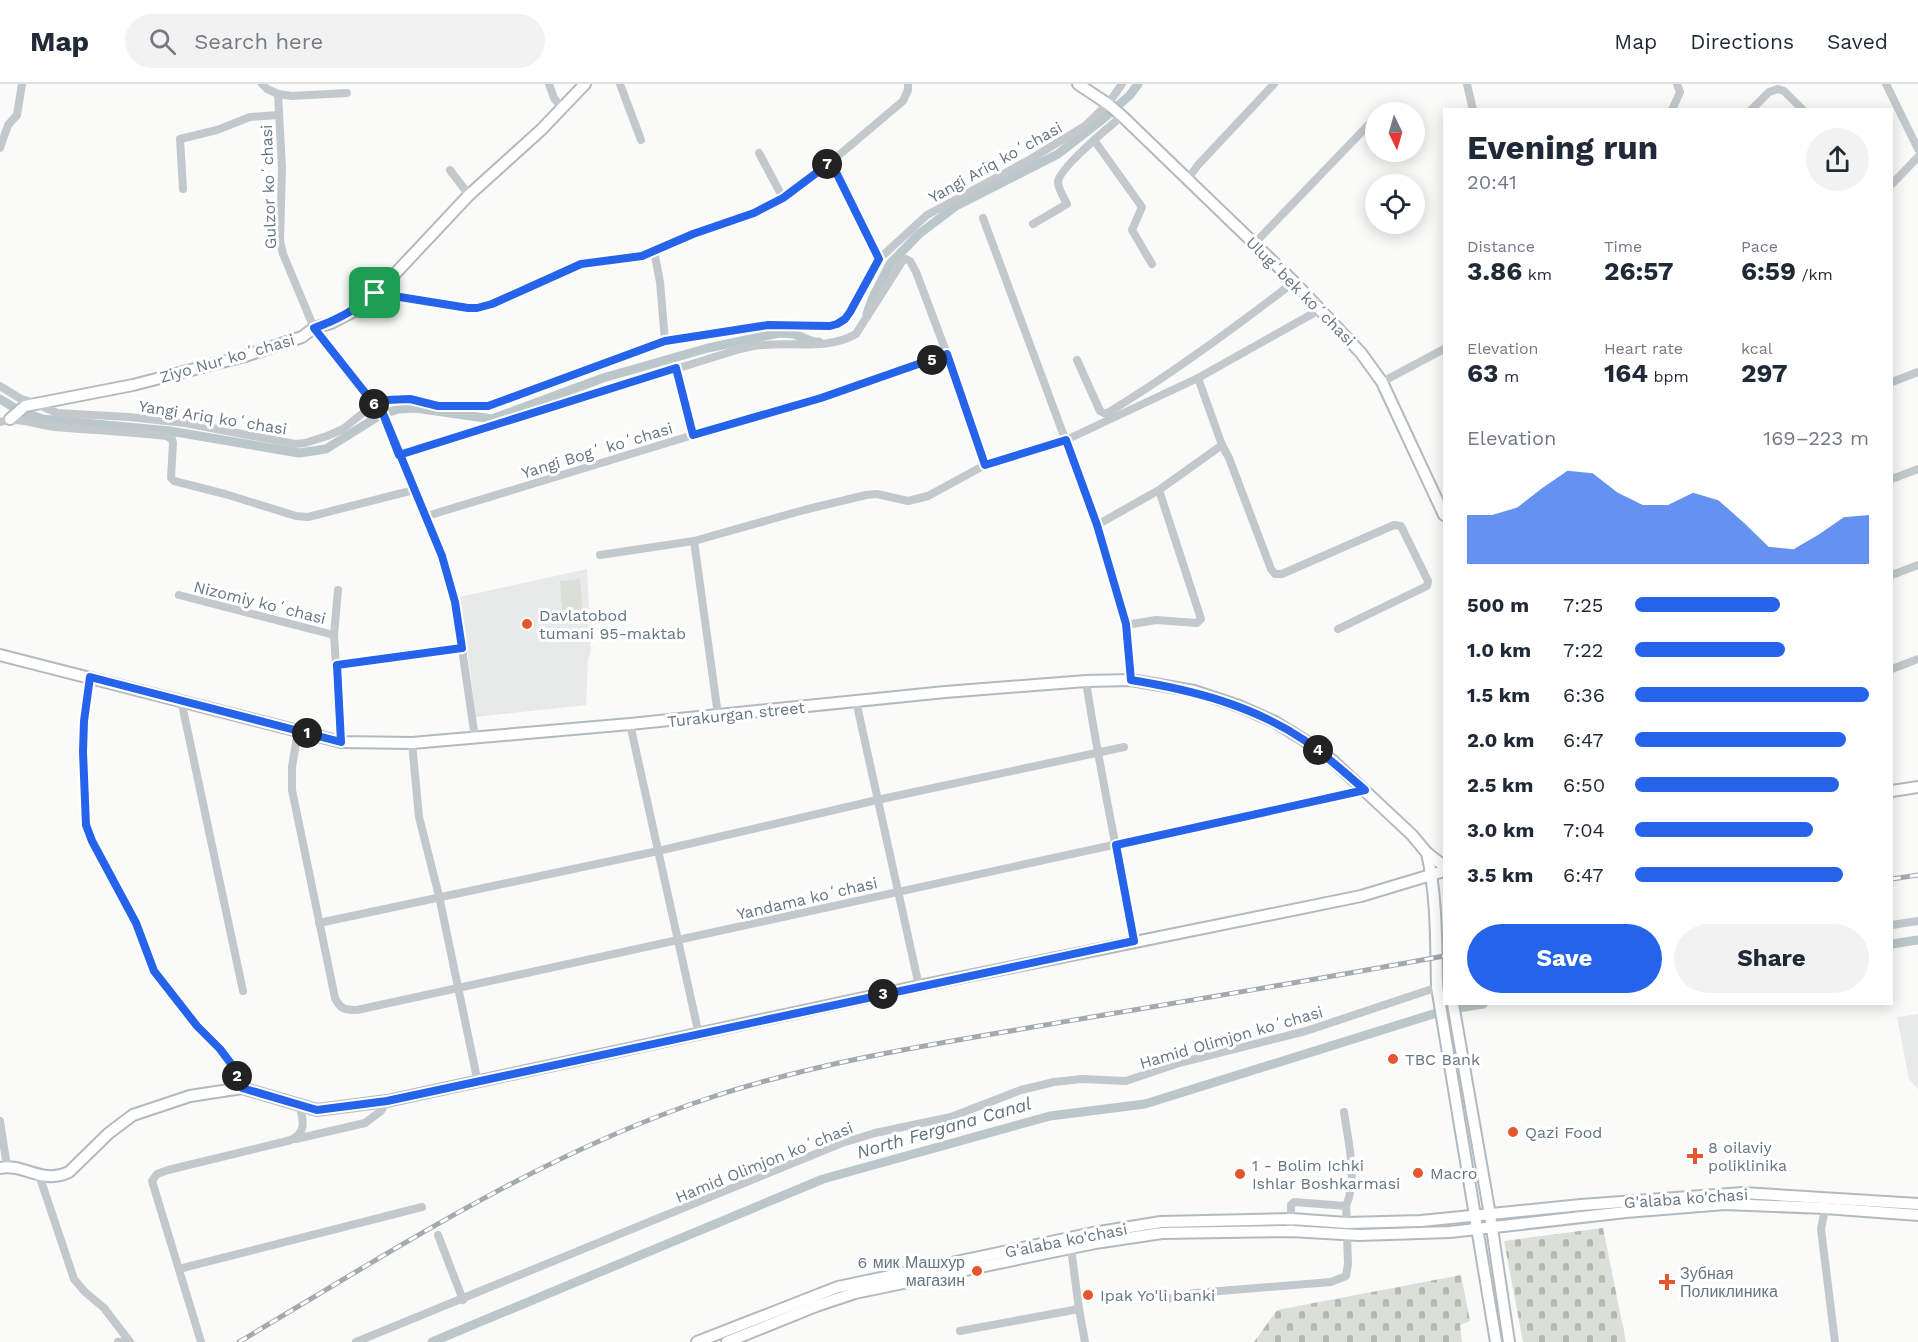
<!DOCTYPE html>
<meta charset="utf-8">
<style>
body{margin:0;font-family:"Work Sans",sans-serif;background:#f2f2f3;color:#1f2937;height:100vh;display:flex;flex-direction:column;font-size:22px;white-space:nowrap}
*{box-sizing:border-box;margin:0}
p{font-size:20px;color:#747a83}
.icon{flex:none;width:33px;height:33px;fill:none;stroke:currentColor;stroke-width:2;stroke-linecap:round;stroke-linejoin:round}
.map{position:relative;flex:1;overflow:hidden}
.details{position:absolute;left:1443px;top:24px;width:450px;height:897px;display:flex;flex-direction:column;background:#fff;border-radius:0px;box-shadow:0 3px 15px #0003}
.details>*{flex:none}
.needle{width:39px;rotate:175deg}
.controls{position:absolute;left:1365px;top:18px;display:grid;gap:12px}
.controls a{display:grid;place-items:center;width:60px;height:60px;border-radius:50%;background:#fff;box-shadow:0 3px 15px #0003;font-size:30px}
.pin{position:absolute;display:grid;place-items:center;width:51px;height:51px;color:#fff;margin:-26px;border-radius:12px;box-shadow:0 3px 9px #0006}
.km{position:absolute;width:30px;height:30px;margin:-15px;border-radius:50%;background:#222;color:#fff;font-size:16px;line-height:30px;text-align:center}
.round{display:grid;place-items:center;flex:none;width:63px;height:63px;border-radius:32px;background:#f2f2f3}
.headline{display:flex;align-items:center;justify-content:space-between;height:102px;padding:0 24px}
h1{font-size:33px;font-weight:700;line-height:45px}
.stats{display:grid;grid-template-columns:repeat(3,1fr);gap:9px;height:102px;padding:6px 24px}
.stats div{display:grid;align-content:center}
.stats b{font-size:26px;font-weight:700}
.stats small{font-size:16px;font-weight:400}
.stats p{font-size:16px}
.chart{height:168px;padding:12px 24px}
.chart p{display:flex;justify-content:space-between}
.chart svg{width:100%;height:108px;margin-top:6px;fill:#2563eb;opacity:.7}
.cta{display:flex;gap:12px;margin-top:auto;padding:12px 24px}
.cta a{flex:1;height:69px;border-radius:36px;background:#2563eb;color:#fff;font-size:24px;font-weight:700;line-height:69px;text-align:center}
.cta a+a{background:#f2f2f3;color:#1f2937}
ul{padding:0 24px;list-style:none;font-size:20px}
li{display:grid;grid-template-columns:96px 72px 1fr;align-items:center;height:45px}
li i{height:15px;border-radius:8px;background:#2563eb}
header{display:flex;align-items:center;gap:36px;box-sizing:border-box;height:84px;padding:0 30px;background:#fff;border-bottom:2px solid #e0e1e3}
header strong{font-size:28px}
nav{display:flex;gap:33px;margin-inline-start:auto;font-size:21px}
.search{width:420px;height:54px;background:#f2f2f3;display:flex;align-items:center;gap:15px;box-sizing:border-box;padding:0 21px;border-radius:33px;color:#747a83;font-size:22px}
.map>svg:first-child{display:block}
.built{fill:#e8e9e9}
.grass{fill:#dadfd7}
.cemetery{fill:url(#cemetery-stones)}
.lines{fill:none;stroke-linecap:round;stroke-linejoin:round}
.canal{stroke:#bbc7cb;stroke-width:9}
.secondary-casing{stroke:#b3babf;stroke-width:14}
.street{stroke:#c3c8cc;stroke-width:8}
.secondary{stroke:#fff;stroke-width:10}
.rail-casing{stroke:#a2aab0;stroke-width:5}
.rail{stroke:#fff;stroke-width:3;stroke-dasharray:9;stroke-linecap:butt}
.route-casing{stroke:#fff;stroke-width:12}
.route{stroke:#2563eb;stroke-width:8}
.poi-dot{fill:#e4572e;stroke:#fff;stroke-width:2}
.labels{text-anchor:middle;stroke-width:6;stroke-linejoin:round;paint-order:stroke}
.street-label{font-size:16px;fill:#657683;stroke:#fff}
.poi-label{font-size:16px;fill:#657683;stroke:#fff;text-anchor:start}
.water-label{font-size:18px;font-style:italic;fill:#60757c;stroke:#fff}
</style>
<header>
<strong>Map</strong>
<div class="search"><svg class="icon" aria-label="search" viewBox="0 0 24 24"><circle cx="10" cy="10" r="6"/><path d="M15 15l6 6"/></svg>Search here</div>
<nav><a>Map</a><a>Directions</a><a>Saved</a></nav>
</header>
<div class="map">
<svg width="1918" height="1258" viewBox="0 0 1918 1258">
<defs>
<pattern id="cemetery-stones" width="16" height="16" patternUnits="userSpaceOnUse" patternTransform="scale(1.5)"><rect width="16" height="16" fill="#dadfd7"/><path d="M2 7V4a2 2 0 0 1 4 0v3zM10 15v-3a2 2 0 0 1 4 0v3z" fill="#b4b9b4"/></pattern>
</defs>
<rect width="100%" height="100%" fill="#fafaf8"/>
<!-- built -->
<g class="built">
<path d="M587,485L591,567L588,575L586,621L476,633L460,513Z"/>
<path d="M1918,930V1005L1909,995L1897,933Z"/>
</g>
<!-- grass -->
<path class="grass" d="M580,495L583,531L563,533L560,497Z"/>
<!-- cemetery -->
<g class="cemetery">
<path d="M1603,1144L1626,1258H1523L1504,1157Z"/>
<path d="M1461,1191L1470,1237L1460,1241L1462,1258H1254L1277,1226Z"/>
</g>
<g class="lines">
<!-- canal -->
<g class="canal">
<path d="M867,230L873,213L890,180L919,150L956,122L1058,70L1103,35L1130,11L1138,0"/>
<path d="M0,315L18,326L42,335L170,347L299,369L326,365L382,330L399,325L415,324L492,335L603,294L708,264L779,249L794,250L813,258H819"/>
<path d="M1892,860L1918,856"/>
<path d="M432,1258L823,1095L1050,1032L1145,1020L1446,926L1483,920"/>
</g>
<!-- secondary casing -->
<g class="secondary-casing">
<g id="secondary">
<path d="M1078,0L1108,20L1122,32L1294,198L1361,269L1382,298L1444,431"/>
<path d="M10,335L25,322L133,301L245,272L302,253L314,244L331,239L354,227L392,193L469,111L541,46L585,0"/>
<path d="M0,571L341,658L412,659L630,640L945,608L1086,597L1131,596L1194,607L1239,622L1275,638L1304,656L1333,677L1412,751L1427,769L1444,782"/>
<path d="M1892,707L1918,703"/>
<path d="M1427,769C1437,813 1436,858 1437,903L1496,1258"/>
<path d="M1453,920L1490,1131L1509,1258"/>
<path d="M0,1084C24,1079 42,1101 69,1088L109,1049L133,1031L190,1012L242,1004L317,1026L387,1017L919,902L1361,812L1444,787"/>
<path d="M697,1258L838,1203L1093,1149L1161,1138L1291,1135L1347,1139L1421,1137L1581,1121L1743,1109L1918,1120"/>
<path d="M727,1258L816,1222L855,1209L1095,1159L1162,1149L1291,1147L1359,1151L1450,1148L1626,1128L1725,1120L1825,1124L1918,1131"/>
</g>
</g>
<!-- street -->
<g class="street">
<path d="M262,0L267,5L278,10L282,84L280,157L283,170L314,244L374,320L380,322L442,472L455,517L475,654"/>
<path d="M549,0L554,14L562,24"/>
<path d="M620,0L641,56"/>
<path d="M1467,0L1473,26"/>
<path d="M1886,0L1918,65"/>
<path d="M278,10L292,12L347,9"/>
<path d="M1672,26L1680,8L1677,0"/>
<path d="M1751,26L1769,8L1778,5L1784,7L1803,26"/>
<path d="M1094,56L1142,123L1132,146L1152,180"/>
<path d="M0,64L8,41L17,31L22,0"/>
<path d="M759,69L783,114"/>
<path d="M831,78L879,175"/>
<path d="M450,86L469,111"/>
<path d="M1187,96L1198,81L1274,0"/>
<path d="M1892,100L1918,73"/>
<path d="M183,105L180,55L217,46L250,33L279,31"/>
<path d="M983,134L1097,441L1126,541L1131,596"/>
<path d="M1033,140L1067,120C1064,114 1058,105 1058,98C1059,84 1110,42 1122,32"/>
<path d="M1254,160L1376,33"/>
<path d="M654,167L660,198L665,257"/>
<path d="M375,209L477,224L492,220L581,180L631,175L642,172L693,150L754,129L774,119L813,93L903,17L908,6V0"/>
<path d="M1077,276L1100,327L1106,330C1172,290 1233,245 1294,198"/>
<path d="M676,284L693,351"/>
<path d="M1198,294L1222,361L1229,374L1271,485L1275,490H1282L1394,441L1401,442L1428,497L1427,502L1338,545"/>
<path d="M1382,298L1444,265"/>
<path d="M1892,298L1918,288"/>
<path d="M0,302L21,315L35,319L57,329L129,333L185,339L295,360L305,359L327,352L343,345L374,320L387,316L410,315L438,322H488L665,257L769,241L830,242L837,240L845,235L850,228L879,175L927,131L1029,76L1085,42L1108,20L1122,0"/>
<path d="M0,338C18,332 36,341 55,343C92,346 129,348 166,352L172,355L173,359L171,394L174,397L225,410L296,432L308,433L414,406"/>
<path d="M399,371L740,265C748,263 756,261 764,261C795,258 828,266 856,250L903,176L906,175L910,177L916,188L947,270L985,381"/>
<path d="M1892,395L1918,385"/>
<path d="M427,432L693,351L821,314L947,270"/>
<path d="M1097,441L1159,406L1222,361"/>
<path d="M694,457L718,631"/>
<path d="M600,471L694,457L804,426L866,411L877,410L908,417L928,412L985,381L1066,356L1198,294L1321,225"/>
<path d="M1892,491L1918,481"/>
<path d="M338,506L334,551L341,658"/>
<path d="M179,511L334,551"/>
<path d="M1126,541L1156,536L1197,539L1201,535L1159,406"/>
<path d="M337,581L462,564"/>
<path d="M1892,585L1918,575"/>
<path d="M90,593L84,637L83,668L86,741L92,757L122,810L136,839L154,887L197,942L220,965L232,981L242,1004"/>
<path d="M1086,597C1099,684 1118,770 1134,857"/>
<path d="M181,616L243,907"/>
<path d="M856,617L919,902"/>
<path d="M630,640L699,951"/>
<path d="M298,647L292,683V706L335,914C340,925 345,926 357,926L1365,706"/>
<path d="M412,659L419,733L439,812L478,999"/>
<path d="M319,839L658,767L877,716L1124,663"/>
<path d="M1892,841L1918,837"/>
<path d="M1344,1028C1348,1057 1358,1095 1346,1122"/>
<path d="M0,1037L7,1083"/>
<path d="M296,1055L365,1039L381,1027L387,1017"/>
<path d="M39,1091L74,1195L85,1208L104,1224L130,1258"/>
<path d="M1826,1120L1821,1145L1835,1258"/>
<path d="M1291,1147V1121L1294,1118L1346,1122L1347,1139"/>
<path d="M438,1151L463,1216"/>
<path d="M179,1185L422,1123"/>
<path d="M1167,1215L1195,1209L1331,1198L1346,1192L1348,1180L1347,1150"/>
<path d="M1079,1225L1085,1258"/>
<path d="M960,1247L1079,1225L1071,1164"/>
<path d="M118,1258L129,1257"/>
<path d="M201,1258L152,1097L157,1090L168,1086L291,1056C307,1048 303,1037 300,1022"/>
<path d="M356,1258L842,1059L875,1049L951,1033L1021,1006L1054,998L1082,995L1126,997L1179,979L1306,947L1444,901"/>
</g>
<!-- secondary -->
<use href="#secondary" class="secondary"/>
<!-- rail casing -->
<g class="rail-casing">
<g id="rail">
<path d="M1892,795L1918,791"/>
<path d="M239,1258C392,1167 542,1069 712,1013C819,978 929,961 1039,942C1174,919 1310,897 1444,872"/>
</g>
</g>
<!-- rail -->
<use href="#rail" class="rail"/>
</g>
<g class="lines">
<!-- route casing -->
<g class="route-casing">
<path id="route" d="M375,209C356,226 338,236 314,244L374,320L380,322L442,472L455,518L462,564L337,581L341,658L90,593L84,637L83,668L86,741L92,757L136,839L154,887L197,942L220,965L232,981L242,1004L317,1026L387,1017L1134,857L1116,761L1365,706C1345,689 1326,671 1304,656C1252,621 1192,606 1131,596L1126,540L1097,441L1066,356L985,381L947,270L821,314L693,351L676,284L399,371L380,322L374,320L387,316L410,315L438,322H488L665,257L768,241L830,242L837,240L845,235L850,228L879,175L831,78L783,114L754,129L693,150L642,172L581,180L492,220L477,224H468L375,209"/>
</g>
<!-- route -->
<use href="#route" class="route"/>
</g>
<!-- markers -->
<g class="poi-dot">
<circle cx="527" cy="540" r="6"/>
<circle cx="1393" cy="975" r="6"/>
<circle cx="1513" cy="1048" r="6"/>
<path d="M1692 1063h6v6h6v6h-6v6h-6v-6h-6v-6h6z"/>
<circle cx="1418" cy="1089" r="6"/>
<circle cx="1240" cy="1090" r="6"/>
<circle cx="977" cy="1187" r="6"/>
<path d="M1664 1189h6v6h6v6h-6v6h-6v-6h-6v-6h6z"/>
<circle cx="1088" cy="1211" r="6"/>
</g>
<g class="labels">
<!-- street labels -->
<g class="street-label">
<text transform="translate(995 78) rotate(-29)" y="6">Yangi Ariq koʻchasi</text>
<text transform="translate(268 103) rotate(-92)" y="6">Gulzor koʻchasi</text>
<text transform="translate(1301 207) rotate(45)" y="6">Ulugʻbek koʻchasi</text>
<text transform="translate(227 274) rotate(-16)" y="6">Ziyo Nur koʻchasi</text>
<text transform="translate(213 333) rotate(9)" y="6">Yangi Ariq koʻchasi</text>
<text transform="translate(597 366) rotate(-17)" y="6">Yangi Bogʻ koʻchasi</text>
<text transform="translate(260 518) rotate(14)" y="6">Nizomiy koʻchasi</text>
<text transform="translate(736 630) rotate(-6)" y="6">Turakurgan street</text>
<text transform="translate(807 814) rotate(-13)" y="6">Yandama koʻchasi</text>
<text transform="translate(1231 953) rotate(-16)" y="6">Hamid Olimjon koʻchasi</text>
<text transform="translate(764 1078) rotate(-22)" y="6">Hamid Olimjon koʻchasi</text>
<text transform="translate(1686 1114) rotate(-4)" y="6">G'alaba ko'chasi</text>
<text transform="translate(1066 1156) rotate(-11)" y="6">G'alaba ko'chasi</text>
</g>
<!-- poi labels -->
<g class="poi-label">
<text x="539" y="537">Davlatobod<tspan x="539" dy="18">tumani 95-maktab</tspan></text>
<text x="1405" y="981">TBC Bank</text>
<text x="1525" y="1054">Qazi Food</text>
<text x="1708" y="1069">8 oilaviy<tspan x="1708" dy="18">poliklinika</tspan></text>
<text x="1252" y="1087">1 - Bolim Ichki<tspan x="1252" dy="18">Ishlar Boshkarmasi</tspan></text>
<text x="1430" y="1095">Macro</text>
<text x="965" y="1184" text-anchor="end">6 мик Машхур<tspan x="965" dy="18">магазин</tspan></text>
<text x="1680" y="1195">Зубная<tspan x="1680" dy="18">Поликлиника</tspan></text>
<text x="1100" y="1217">Ipak Yo'li banki</text>
</g>
<!-- water labels -->
<g class="water-label">
<text transform="translate(944 1044) rotate(-16)" y="6">North Fergana Canal</text>
</g>
</g>
</svg>
<div class="controls">
<a><svg class="needle" viewBox="-14 -14 28 28"><path d="M0-13l5 13h-10z" fill="#e53935"/><path d="M0 13l5-13h-10z" fill="#747a83"/></svg></a>
<a><svg class="icon" aria-label="locate" viewBox="0 0 24 24"><circle cx="12" cy="12" r="6"/><path d="M12 2v4M12 18v4M2 12h4M18 12h4"/></svg></a>
</div>
<div class="pin" style="left:375px;top:209px;background:#1e9e55"><svg class="icon" aria-label="arrive" viewBox="0 0 24 24"><path d="M6 21V4h12l-3 4 3 4H6"/></svg></div>
<b class="km" style="left:307px;top:649px">1</b>
<b class="km" style="left:237px;top:992px">2</b>
<b class="km" style="left:883px;top:910px">3</b>
<b class="km" style="left:1318px;top:666px">4</b>
<b class="km" style="left:932px;top:276px">5</b>
<b class="km" style="left:374px;top:320px">6</b>
<b class="km" style="left:827px;top:80px">7</b>
<section class="details">
<div class="headline"><div><h1>Evening run</h1><p>20:41</p></div><a class="round"><svg class="icon" aria-label="share" viewBox="0 0 24 24"><path d="M12 15V3M7 8l5-5 5 5M5 13v7h14v-7"/></svg></a></div>
<div class="stats">
<div><p>Distance</p><b>3.86<small> km</small></b></div>
<div><p>Time</p><b>26:57</b></div>
<div><p>Pace</p><b>6:59<small> /km</small></b></div>
</div>
<div class="stats">
<div><p>Elevation</p><b>63<small> m</small></b></div>
<div><p>Heart rate</p><b>164<small> bpm</small></b></div>
<div><p>kcal</p><b>297</b></div>
</div>
<div class="chart"><p><span>Elevation</span>169–223 m</p>
<svg viewBox="0 0 160 44" preserveAspectRatio="none"><path d="M0 44V24L10 24L20 21L30 13L40 6L50 7L60 15L70 20L80 20L90 15L100 18L110 27L120 37L130 38L140 32L150 25L160 24V44z"/></svg>
</div>
<ul>
<li><b>500 m</b>7:25<i style="width:62%"></i></li>
<li><b>1.0 km</b>7:22<i style="width:64%"></i></li>
<li><b>1.5 km</b>6:36<i style="width:100%"></i></li>
<li><b>2.0 km</b>6:47<i style="width:90%"></i></li>
<li><b>2.5 km</b>6:50<i style="width:87%"></i></li>
<li><b>3.0 km</b>7:04<i style="width:76%"></i></li>
<li><b>3.5 km</b>6:47<i style="width:89%"></i></li>
</ul>
<div class="cta"><a>Save</a><a>Share</a></div>
</section>
</div>
